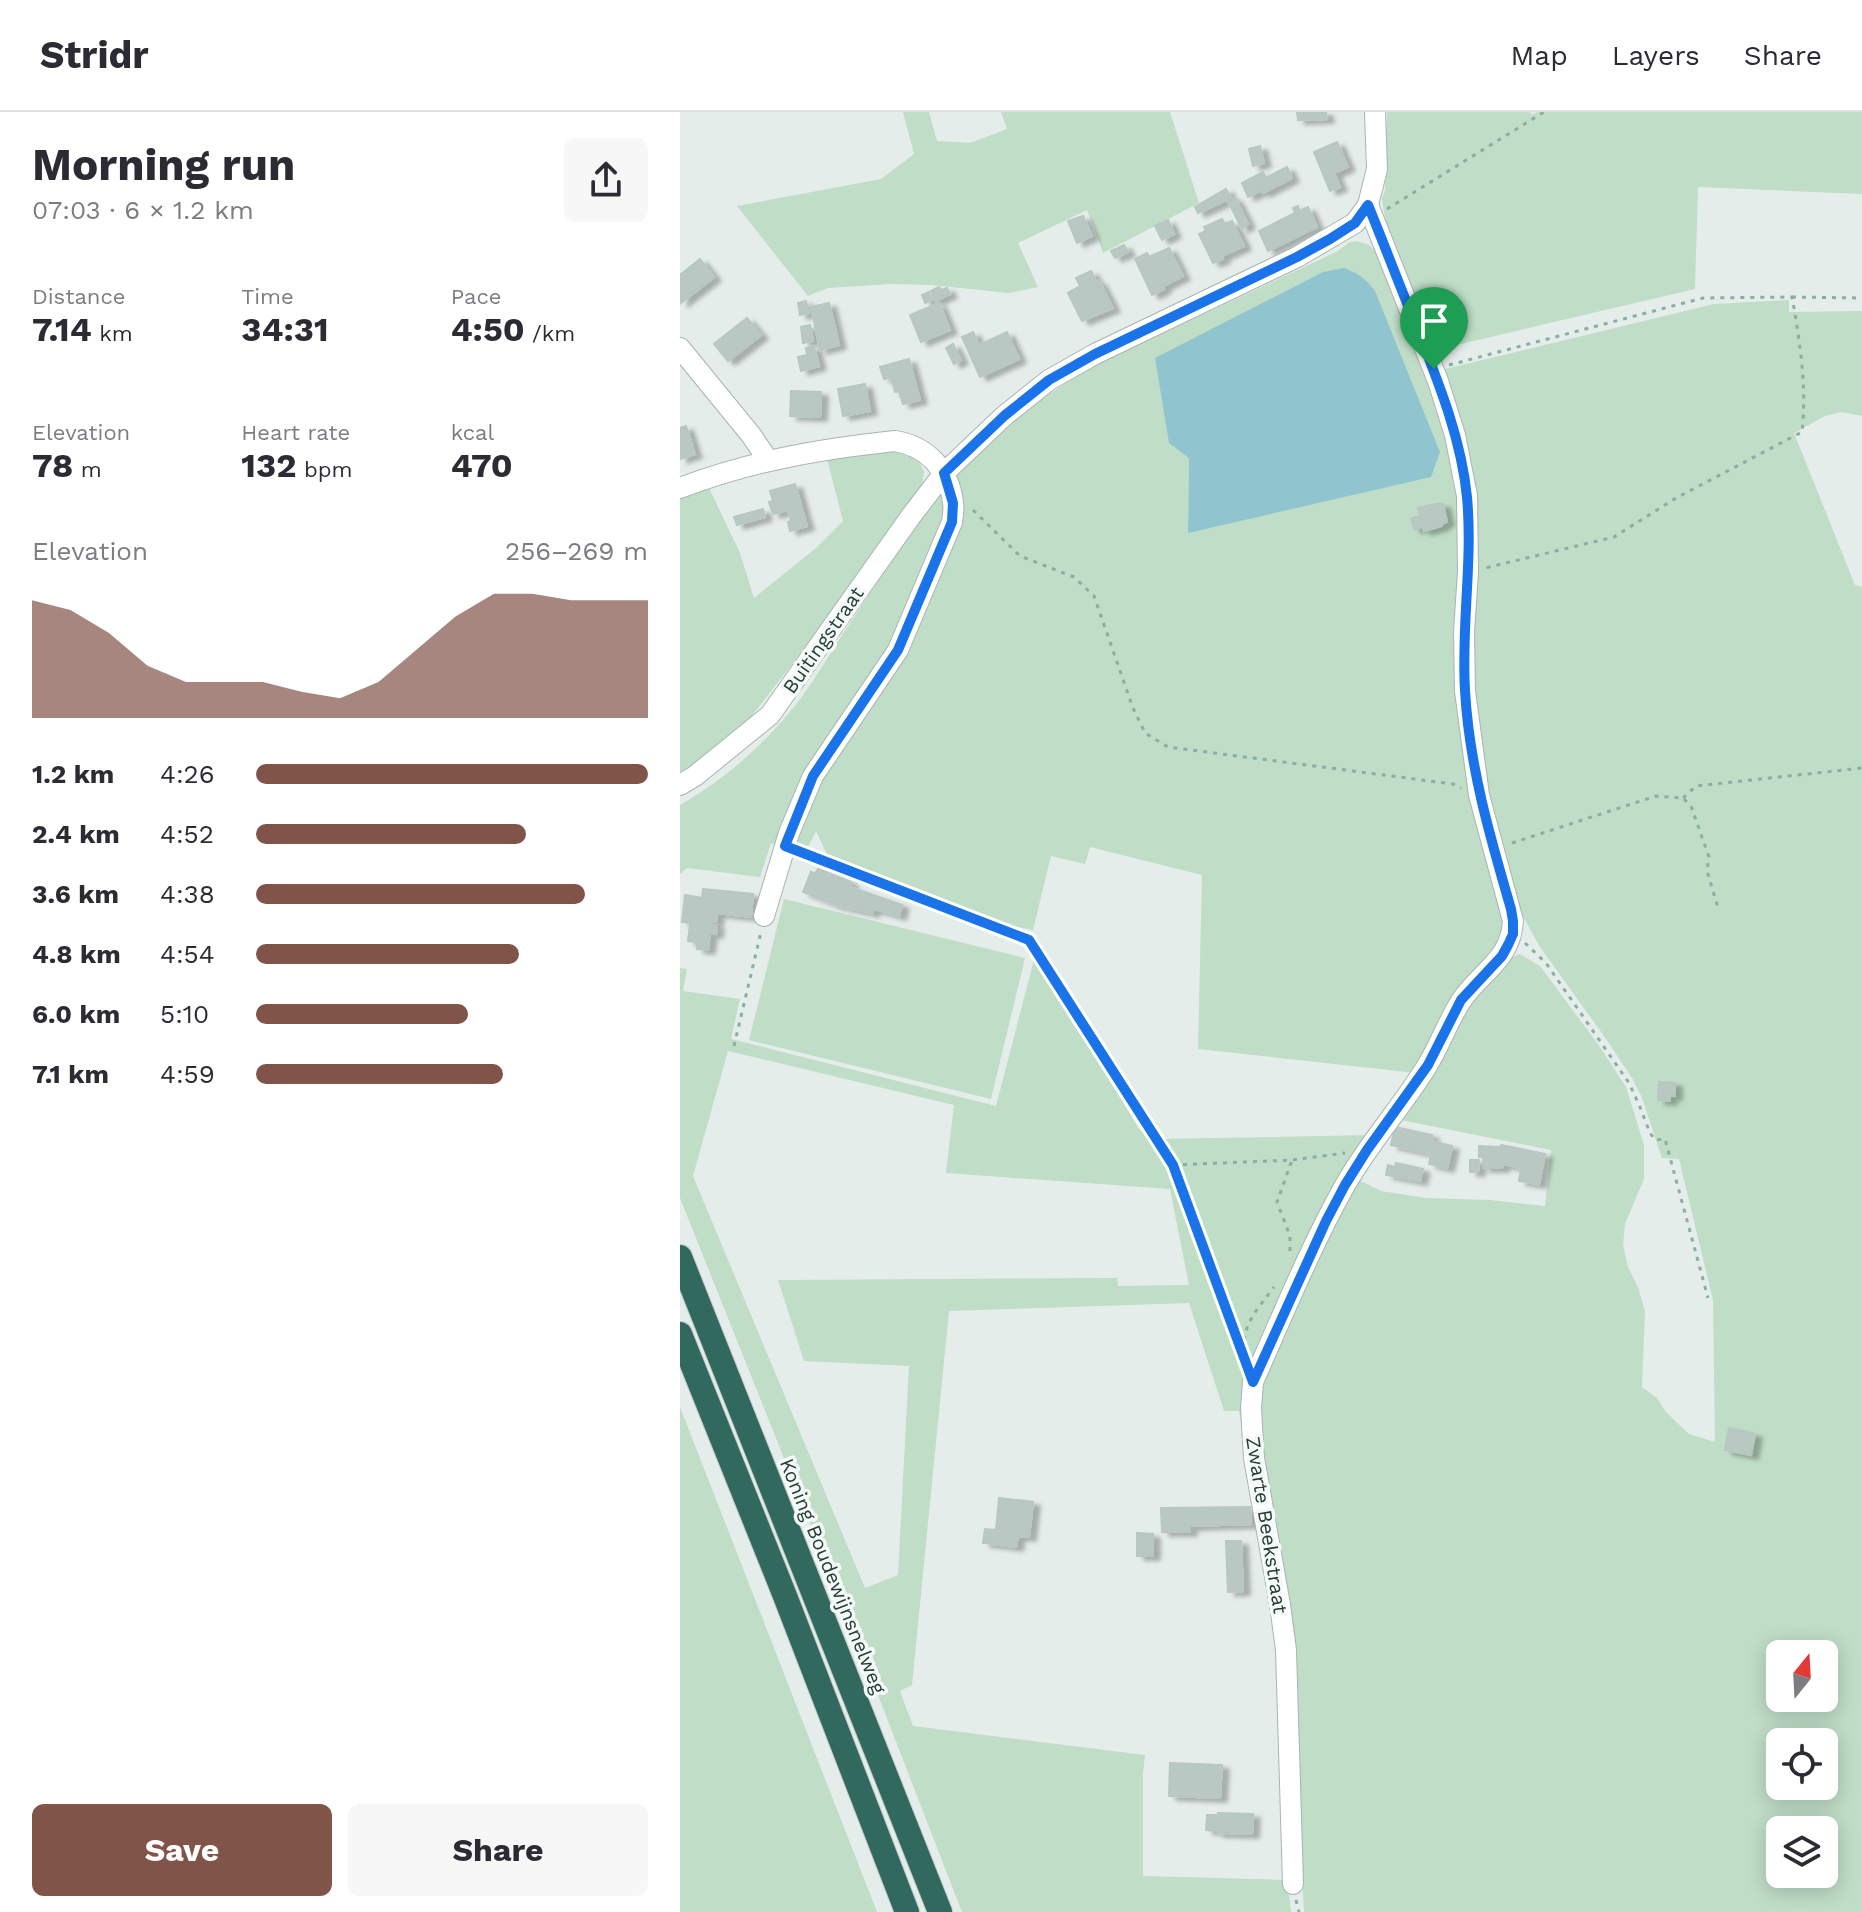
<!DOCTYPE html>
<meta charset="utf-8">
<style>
body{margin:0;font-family:"Work Sans",sans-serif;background:#f7f7f7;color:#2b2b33;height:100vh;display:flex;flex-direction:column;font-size:30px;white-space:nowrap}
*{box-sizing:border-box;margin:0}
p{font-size:26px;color:#7c7c81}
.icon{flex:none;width:44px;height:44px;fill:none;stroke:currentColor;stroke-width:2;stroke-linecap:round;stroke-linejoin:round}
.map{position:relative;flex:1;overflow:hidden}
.drawer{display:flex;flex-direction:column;background:#fff;width:680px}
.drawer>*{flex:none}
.needle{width:52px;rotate:18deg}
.fabs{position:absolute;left:1086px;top:1528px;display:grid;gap:16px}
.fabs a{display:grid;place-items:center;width:72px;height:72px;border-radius:12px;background:#fff;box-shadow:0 4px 20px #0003;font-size:40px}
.pin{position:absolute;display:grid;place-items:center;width:68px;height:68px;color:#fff;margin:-82px -34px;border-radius:50% 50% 50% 0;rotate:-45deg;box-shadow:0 0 8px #0007}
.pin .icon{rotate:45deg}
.round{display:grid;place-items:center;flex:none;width:84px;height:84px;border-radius:12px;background:#f7f7f7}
.summary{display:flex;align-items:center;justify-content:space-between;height:136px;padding:0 32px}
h1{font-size:44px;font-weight:700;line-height:60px}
.stats{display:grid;grid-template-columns:repeat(3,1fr);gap:12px;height:136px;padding:8px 32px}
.stats div{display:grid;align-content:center}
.stats b{font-size:34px;font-weight:700}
.stats small{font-size:22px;font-weight:400}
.stats p{font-size:22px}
.chart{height:224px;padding:16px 32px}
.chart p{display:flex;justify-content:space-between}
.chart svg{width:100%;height:144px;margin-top:8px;fill:#81544a;opacity:.7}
.button{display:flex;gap:16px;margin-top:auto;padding:16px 32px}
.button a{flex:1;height:92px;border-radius:12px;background:#81544a;color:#fff;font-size:32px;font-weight:700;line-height:92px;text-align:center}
.button a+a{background:#f7f7f7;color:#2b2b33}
ul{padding:0 32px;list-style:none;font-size:26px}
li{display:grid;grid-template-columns:128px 96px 1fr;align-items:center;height:60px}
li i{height:20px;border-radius:10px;background:#81544a}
header{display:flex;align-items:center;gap:48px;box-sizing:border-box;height:112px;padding:0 40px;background:#fff;border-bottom:2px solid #e1e1e2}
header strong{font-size:38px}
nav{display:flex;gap:44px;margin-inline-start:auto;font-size:28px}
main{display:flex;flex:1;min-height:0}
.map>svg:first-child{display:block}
.green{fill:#bfddc7;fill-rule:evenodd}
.water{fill:#90c5cf}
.building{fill:#bac8c3;stroke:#b7c7c1;stroke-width:2;filter:url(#shadow)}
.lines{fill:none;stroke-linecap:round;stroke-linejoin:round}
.minor-casing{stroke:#a8b5b1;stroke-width:22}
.highway-casing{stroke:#c2c9c7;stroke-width:26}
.path{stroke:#87afa3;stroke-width:3;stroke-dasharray:4 6;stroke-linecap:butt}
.minor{stroke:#fff;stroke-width:20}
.highway{stroke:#32695f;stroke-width:24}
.route-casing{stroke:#fff;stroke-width:16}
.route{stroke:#1a73e8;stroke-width:10}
.labels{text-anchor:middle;stroke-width:7;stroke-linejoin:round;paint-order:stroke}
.street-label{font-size:20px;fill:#253f38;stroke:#f5faf8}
</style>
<header>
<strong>Stridr</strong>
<nav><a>Map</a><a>Layers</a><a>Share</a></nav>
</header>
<main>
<section class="drawer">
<div class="summary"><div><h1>Morning run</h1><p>07:03 · 6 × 1.2 km</p></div><a class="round"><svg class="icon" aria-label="share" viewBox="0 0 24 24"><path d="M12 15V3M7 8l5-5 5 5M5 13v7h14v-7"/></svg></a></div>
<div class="stats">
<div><p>Distance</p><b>7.14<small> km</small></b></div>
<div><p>Time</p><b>34:31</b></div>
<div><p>Pace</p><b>4:50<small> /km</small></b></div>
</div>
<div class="stats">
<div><p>Elevation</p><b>78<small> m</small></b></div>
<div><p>Heart rate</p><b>132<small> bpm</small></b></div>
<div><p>kcal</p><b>470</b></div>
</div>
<div class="chart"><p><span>Elevation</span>256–269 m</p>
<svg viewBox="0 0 160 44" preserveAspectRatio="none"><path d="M0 44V8L10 11L20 18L30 28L40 33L50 33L60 33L70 36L80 38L90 33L100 23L110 13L120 6L130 6L140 8L150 8L160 8V44z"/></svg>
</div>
<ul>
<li><b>1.2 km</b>4:26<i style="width:100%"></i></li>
<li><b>2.4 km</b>4:52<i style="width:69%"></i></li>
<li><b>3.6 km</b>4:38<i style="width:84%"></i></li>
<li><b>4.8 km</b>4:54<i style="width:67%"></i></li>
<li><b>6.0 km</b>5:10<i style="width:54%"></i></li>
<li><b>7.1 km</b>4:59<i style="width:63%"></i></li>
</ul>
<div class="button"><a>Save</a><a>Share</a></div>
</section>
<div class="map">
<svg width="1182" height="1800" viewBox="0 0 1182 1800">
<defs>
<filter id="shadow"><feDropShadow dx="7" dy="4" stdDeviation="2" flood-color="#0004"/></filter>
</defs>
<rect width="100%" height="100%" fill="#e5edea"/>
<!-- green -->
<g class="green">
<path d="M223,0H249L257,29L290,31L327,17L321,0H490L519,91L423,141L407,98L338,131L358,175L329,181L252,173L211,172L148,176L128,184L57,94L201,67L234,42Z"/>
<path d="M707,0H850L852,3L857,0H1182V82L1018,75L1015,177L755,238L706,113L702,87L705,78Z"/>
<path d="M677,129L689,133L700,142L721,189L777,364L780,387L777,532L827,814L737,961L518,937L522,763L410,735L405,752L371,744L353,818L308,809L150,749L136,719L123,745L91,731L80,765L7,756L0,762V693C42,669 79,637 110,600C132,574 149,542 168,514C198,469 229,423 262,380C303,328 358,286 416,253L656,140L670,130ZM739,292L760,340L508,420L509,346Z"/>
<path d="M1109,188V200L1182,199V304L1162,300L1145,304L1114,321L1175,473L1182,475V1800H624L619,1697L599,1523L559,1299H544L509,1191L269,1199L232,1573L220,1579L233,1614L465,1643L463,1661V1764L607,1768L611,1800H282L177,1529L0,1086V856L7,857L3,879L60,887L51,927L316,994L355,844L459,1017L479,1027L692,1023L675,1066L701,1079L746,1086L810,1088L865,1094L871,1038L716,1007L777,905L828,847L840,842L860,854L920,935L946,975L964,1033V1067L945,1112L943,1133L948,1155L958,1175L965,1199L962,1275L977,1286L986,1300L1009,1322L1035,1330L1033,1188L999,1047L982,1046L962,986L952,966L924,924L860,835L842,803L828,769L806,680L791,554V497L761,258L1034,192ZM48,939L274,993L266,1061L490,1077L509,1173L438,1174L437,1166L98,1168L124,1249L229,1254L218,1463L185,1476L13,1064ZM1100,1542H1144V1586H1100ZM1100,1630H1144V1674H1100ZM1100,1718H1144V1762H1100Z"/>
<path d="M215,336L236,342L244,360L242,374L137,520L71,605L21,649L0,663V386L29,376L60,441L74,486L136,436L163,409L147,347Z"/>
<path d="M104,787L345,846L311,987L69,928Z"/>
<path d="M0,1295L197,1800H0Z"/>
</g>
<!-- water -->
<path class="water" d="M664,156C678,161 686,167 695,179L760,340L751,365L508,421L509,346L489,331L475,246L643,160Z"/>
<!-- building -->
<g class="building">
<path d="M617,0H646L647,7L618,8Z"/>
<path d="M657,30L668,55L654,61L660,75L650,79L634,40Z"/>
<path d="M580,34L584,51L573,54L569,37Z"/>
<path d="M607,55L612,66L583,81L582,78L568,85L562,71L583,60L586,66Z"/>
<path d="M546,77L551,86L518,101L515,95Z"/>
<path d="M555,86L568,112L562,117L548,89Z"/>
<path d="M618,94L620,99L628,95L637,115L588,139L579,119L615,101L613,96Z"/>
<path d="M403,104L412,124L397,131L388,109Z"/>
<path d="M542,107L545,112L552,109L564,134L542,144L543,147L533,151L519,122L526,119L524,115Z"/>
<path d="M488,108L494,122L482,128L475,114Z"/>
<path d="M444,133L448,140L435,146L431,139Z"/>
<path d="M489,136L503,164L483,174L484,177L472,183L455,147L467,141L469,145Z"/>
<path d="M20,147L34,165L1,191L0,163Z"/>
<path d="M411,159L417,171L419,169L433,196L402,209L388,181L400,174L396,166Z"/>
<path d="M259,175L261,178L267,176L270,182L255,189L251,179Z"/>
<path d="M249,180L252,188L245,191L242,183Z"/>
<path d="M126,189L129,201L120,203L118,191Z"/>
<path d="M149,191L159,233L140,238L131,195Z"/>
<path d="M259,191L270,218L241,230L230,203Z"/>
<path d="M67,206L81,223L48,249L34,232Z"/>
<path d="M130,213L133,229L123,231L121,215Z"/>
<path d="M293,220L299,233L327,220L339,247L300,265L282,225Z"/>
<path d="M273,232L281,248L274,252L266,236Z"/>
<path d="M134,234L139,254L121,259L118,245L127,243L126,236Z"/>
<path d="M229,247L240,288L223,292L219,279L215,280L211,265L204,267L200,255Z"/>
<path d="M185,272L190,299L163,304L158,277Z"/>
<path d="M111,279L141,280L140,305L110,304Z"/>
<path d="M6,314L15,342L0,347V316Z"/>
<path d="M115,372L127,414L110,419L108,410L111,409L108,398L93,402L89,390L93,389L90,379Z"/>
<path d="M756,392H763L767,410L762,412V414L744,419L743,415L734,417L731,406L740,404L738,396Z"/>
<path d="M83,397L85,405L57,413L54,405Z"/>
<path d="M138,757L171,770L170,775L222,793L219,804L194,797L192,801L156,793L123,780L131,760L135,762Z"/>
<path d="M23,777L73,782L71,805L37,801L36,810L32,809V813H37L36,822L30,821L28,838L17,837V830L8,829L10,811L2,810L5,783L22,786Z"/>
<path d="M979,970L995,971V984L990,983V989L978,988Z"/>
<path d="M715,1015L752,1023L751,1029L772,1034L767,1056L749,1052L751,1042L711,1033Z"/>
<path d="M821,1033L865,1042L859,1072L839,1069L841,1056L823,1052L822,1056H803V1045H799V1034L821,1035Z"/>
<path d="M790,1048H799L798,1060H790Z"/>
<path d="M716,1051L743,1057L740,1069L706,1063L708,1053L715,1055Z"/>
<path d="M1049,1316L1075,1322L1071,1343L1045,1338Z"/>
<path d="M319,1386L353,1390L349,1425L338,1424L336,1435L303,1431L305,1417L316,1418Z"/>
<path d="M570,1395L571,1412L510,1414V1420H482L481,1396Z"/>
<path d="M457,1421L473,1422V1444H457Z"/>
<path d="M546,1429H561L563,1479L548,1480Z"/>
<path d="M490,1651L542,1653L540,1686L489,1684Z"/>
<path d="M538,1701L573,1702L572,1722L537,1721V1719L526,1718L527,1703H538Z"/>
</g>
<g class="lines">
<!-- minor casing -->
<g class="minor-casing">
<g id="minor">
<path d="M0,236L71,323L88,348"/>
<path d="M0,376C71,349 140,337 215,329C247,334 269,358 273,390C274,396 273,404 272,410L218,538L133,664L109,721L84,804"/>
<path d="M0,673L15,664L90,603L231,404L264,361L324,304L369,268L415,242L617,145L675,111L688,93L697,57L695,0"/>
<path d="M613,1772L606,1538L600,1493L574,1346L571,1296L573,1270C602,1205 629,1138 664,1075C688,1032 721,996 747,954C760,933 768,909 781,889C800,860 831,848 833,809L799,683L785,579L784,520L788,460L787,384L775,323L758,269L688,93"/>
</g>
</g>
<!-- highway casing -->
<g class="highway-casing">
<g id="highway">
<path d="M0,1145L260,1800"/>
<path d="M0,1222L105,1484L227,1800"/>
</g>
</g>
<!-- path -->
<g class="path">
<path d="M707,97L864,0"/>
<path d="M1112,185L1182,186"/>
<path d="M769,253L1023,186L1112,185C1120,229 1127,276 1122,320L996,386L934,425L805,456"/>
<path d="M293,398L340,444L394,465L414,484L453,596L465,621L488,635L773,672L781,676"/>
<path d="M1003,686L1016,674L1182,656"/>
<path d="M832,731L976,684L1003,686L1011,694L1029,745L1027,759L1038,796"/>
<path d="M120,740L349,828L493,1053L563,1244"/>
<path d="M845,831L866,851L949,971L960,995L970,1021L975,1028L985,1027L1028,1186"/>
<path d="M54,934L81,820"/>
<path d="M493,1053L612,1048L665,1041"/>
<path d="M610,1139V1124L597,1090L612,1048"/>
<path d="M563,1238C564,1209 578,1197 594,1175"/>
<path d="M616,1788L619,1800"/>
</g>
<!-- minor -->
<use href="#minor" class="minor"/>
<!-- highway -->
<use href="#highway" class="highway"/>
</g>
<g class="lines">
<!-- route casing -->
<g class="route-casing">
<path id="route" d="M688,93C704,132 719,172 735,211C757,267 781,324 787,385C793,449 781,514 785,578C789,653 810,725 831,797L833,809V822L828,833L822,844L781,888L748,953L687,1038L665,1073L646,1109L573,1270L493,1053L349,828L105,734L133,664L218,538L272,410L273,391L264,361L324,304L369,268L415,242L617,145L650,127L675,111Z"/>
</g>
<!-- route -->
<use href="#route" class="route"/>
</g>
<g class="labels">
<!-- street labels -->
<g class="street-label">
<text transform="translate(143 528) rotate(-55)" y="7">Buitingstraat</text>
<text transform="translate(587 1413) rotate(81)" y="7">Zwarte Beekstraat</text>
<text transform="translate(153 1464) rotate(68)" y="7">Koning Boudewijnsnelweg</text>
</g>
</g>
</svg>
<div class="fabs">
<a><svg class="needle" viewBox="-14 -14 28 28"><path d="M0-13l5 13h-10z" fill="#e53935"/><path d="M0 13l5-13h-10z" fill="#7c7c81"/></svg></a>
<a><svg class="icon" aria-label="locate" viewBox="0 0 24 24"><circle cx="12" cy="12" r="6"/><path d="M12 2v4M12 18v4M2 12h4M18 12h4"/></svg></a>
<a><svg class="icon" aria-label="layers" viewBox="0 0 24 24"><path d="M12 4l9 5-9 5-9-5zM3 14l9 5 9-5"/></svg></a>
</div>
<div class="pin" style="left:754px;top:257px;background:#1e9e55"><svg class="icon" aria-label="arrive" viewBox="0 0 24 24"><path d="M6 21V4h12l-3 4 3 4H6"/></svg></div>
</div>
</main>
